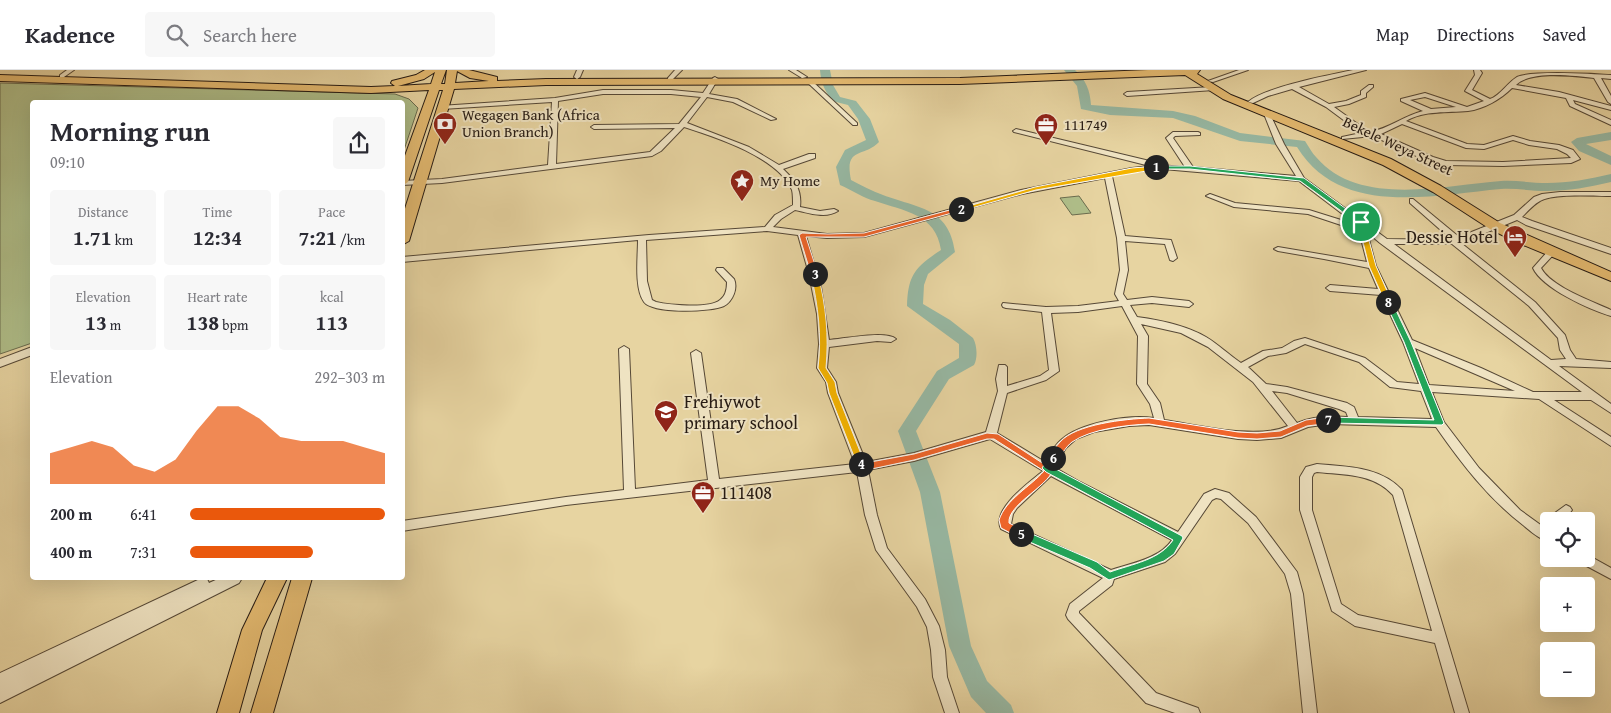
<!DOCTYPE html>
<meta charset="utf-8">
<style>
body{margin:0;font-family:"Gentium Book Plus",serif;background:#f7f7f7;color:#2b2b33;height:100vh;display:flex;flex-direction:column;font-size:19px;white-space:nowrap}
*{box-sizing:border-box;margin:0}
p{font-size:16px;color:#7c7c81}
.icon{flex:none;width:28px;height:28px;fill:none;stroke:currentColor;stroke-width:2;stroke-linecap:round;stroke-linejoin:round}
.map{position:relative;flex:1;overflow:hidden}
.sheet{position:absolute;left:30px;top:30px;width:375px;height:480px;display:flex;flex-direction:column;background:#fff;border-radius:5px;box-shadow:0 5px 20px #0002}
.sheet>*{flex:none}
.buttons{position:absolute;left:1540px;top:442px;display:grid;gap:10px}
.buttons a{display:grid;place-items:center;width:55px;height:55px;border-radius:5px;background:#fff;box-shadow:0 5px 20px #0002;font-size:25px}
.pin{position:absolute;display:grid;place-items:center;width:42px;height:42px;color:#fff;margin:-21px;border:2px solid #fff;border-radius:50%;box-shadow:0 1px 5px #0007}
.km{position:absolute;width:25px;height:25px;margin:-12px;border-radius:50%;background:#222;color:#fff;font-size:14px;line-height:25px;text-align:center}
.round{display:grid;place-items:center;flex:none;width:52px;height:52px;border-radius:5px;background:#f7f7f7}
.overview{display:flex;align-items:center;justify-content:space-between;height:85px;padding:0 20px}
h1{font-size:28px;font-weight:700;line-height:38px}
.figures{display:grid;grid-template-columns:repeat(3,1fr);gap:8px;height:85px;padding:5px 20px}
.figures div{display:grid;align-content:center;border-radius:5px;background:#f7f7f7;text-align:center}
.figures b{font-size:21px;font-weight:700}
.figures small{font-size:14px;font-weight:400}
.figures p{font-size:14px}
.chart{height:140px;padding:10px 20px}
.chart p{display:flex;justify-content:space-between}
.chart svg{width:100%;height:90px;margin-top:5px;fill:#ea580c;opacity:.7}
ul{padding:0 20px;list-style:none;font-size:16px}
li{display:grid;grid-template-columns:80px 60px 1fr;align-items:center;height:38px}
li i{height:12px;border-radius:6px;background:#ea580c}
header{display:flex;align-items:center;gap:30px;box-sizing:border-box;height:70px;padding:0 25px;background:#fff;border-bottom:1px solid #e1e1e2}
header strong{font-size:24px}
nav{display:flex;gap:28px;margin-inline-start:auto;font-size:18px}
.search{width:350px;height:45px;background:#f7f7f7;display:flex;align-items:center;gap:12px;box-sizing:border-box;padding:0 18px;border-radius:5px;color:#7c7c81;font-size:19px}
.map>svg:first-child{display:block}
.green{fill:#afbe89;stroke:#6a6c4e}
.lines{fill:none;stroke-linecap:round;stroke-linejoin:round}
.river{fill:#97b8a3;fill-rule:evenodd}
.minor-casing{stroke:#564836;stroke-width:2}
.tertiary-casing{stroke:#564836;stroke-width:2}
.primary-casing{stroke:#251a13;stroke-width:2}
.minor{fill:#efe3c2;fill-rule:evenodd}
.tertiary{fill:#efe3c2;fill-rule:evenodd}
.primary{fill:#e4ba70;fill-rule:evenodd}
.split-1{fill:#22a559;stroke:#fff}
.split-2{fill:#f5b400;stroke:#fff}
.split-3{fill:#f0652b;stroke:#fff}
.split-4{fill:#f5b400;stroke:#fff}
.split-5{fill:#f0652b;stroke:#fff}
.split-6{fill:#22a559;stroke:#fff}
.split-7{fill:#f0652b;stroke:#fff}
.split-8{fill:#22a559;stroke:#fff}
.split-9{fill:#f5b400;stroke:#fff}
.labels{text-anchor:middle;stroke-width:4;stroke-linejoin:round;paint-order:stroke}
.far-poi-label{font-size:15px;fill:#251a13;stroke:#efe3c2;text-anchor:start}
.far-street-label{font-size:15px;fill:#251a13;stroke:#efe3c2}
.poi-label{font-size:18px;fill:#251a13;stroke:#efe3c2;text-anchor:start}
</style>
<header>
<strong>Kadence</strong>
<div class="search"><svg class="icon" aria-label="search" viewBox="0 0 24 24"><circle cx="10" cy="10" r="6"/><path d="M15 15l6 6"/></svg>Search here</div>
<nav><a>Map</a><a>Directions</a><a>Saved</a></nav>
</header>
<div class="map">
<svg width="1611" height="643" viewBox="0 0 1611 643">
<rect width="100%" height="100%" fill="#e7d4a1"/>
<filter id="stains"><feTurbulence type="fractalNoise" baseFrequency=".004" numOctaves="4"/><feColorMatrix values="0 0 0 0 .2 0 0 0 0 .09 0 0 0 0 .02 0 0 0 .5 -.17"/></filter>
<radialGradient id="worn" r=".72"><stop offset=".6" stop-color="#630" stop-opacity="0"/><stop offset="1" stop-color="#630" stop-opacity=".3"/></radialGradient>
<!-- green -->
<g class="green">
<path d="M0,13L395,24L409,29L418,38L403,83L402,32H32V273L0,284Z"/>
<path d="M1079,126L1091,143L1072,145L1060,128Z"/>
</g>
<g class="lines">
<!-- river -->
<g class="river">
<path d="M820,0H830L833,15L840,27L856,31L870,49L879,72C864,88 844,76 851,110C861,115 872,121 883,125C917,138 949,137 955,182L928,204L924,215L923,234L950,250L973,268C977,275 978,288 974,295L949,309L916,361L940,422L971,576L987,611L1011,635L1014,643H986L971,627L949,576L920,422L898,361L937,301L959,288V274L907,236C908,205 915,197 941,180C936,144 904,141 875,131C863,128 852,120 840,115L836,97L845,80L866,70L858,49L848,35L832,31C825,21 821,13 820,0Z"/>
<path d="M1064,0H1075C1086,10 1090,20 1091,35L1173,41L1195,46L1240,63L1305,71C1309,77 1312,83 1316,87C1359,138 1445,115 1501,111C1516,110 1532,113 1547,113C1568,113 1590,109 1611,104V112C1590,117 1568,121 1547,121C1531,121 1516,118 1501,119C1432,125 1341,148 1297,77L1240,71L1173,48L1110,45L1081,39L1077,16Z"/>
<path d="M1611,62V70L1586,74L1611,86V95L1579,81L1571,72L1577,68Z"/>
</g>
<!-- minor casing -->
<g class="minor-casing">
<g id="minor">
<path d="M67,0H74L64,7H60V5Z"/>
<path d="M577,0H583L580,7L577,9L574,7Z"/>
<path d="M675,0H682L672,10H668V8Z"/>
<path d="M789,0H796L807,7L802,8Z"/>
<path d="M1239,0H1248L1213,12L1208,11Z"/>
<path d="M1353,0H1366L1299,17L1329,34L1346,31L1361,25V21L1369,15H1373V17L1366,23V27L1349,34L1334,37L1369,62C1389,59 1403,46 1423,41L1401,31V29L1425,23L1467,37L1484,31L1465,21L1475,5L1474,0H1480L1482,3L1472,20L1490,29C1501,25 1507,13 1517,7C1534,0 1591,4 1611,5V9L1601,8L1611,26V34L1608,32L1594,8C1574,6 1531,0 1516,15L1559,22L1611,36V40L1573,30L1575,34L1611,50V55L1570,36L1566,28L1512,18C1501,29 1484,39 1468,41C1447,43 1425,40 1406,51L1467,74L1484,75L1513,66L1530,71L1559,75L1573,80L1580,89L1571,93L1503,96L1446,95L1427,91L1373,66L1342,69V67L1361,63L1326,37L1292,19L1268,26L1253,33L1248,32C1265,17 1329,5 1353,0ZM1425,27L1456,37L1431,39L1410,30ZM1402,54L1466,78L1484,79L1513,70L1529,75L1557,79L1567,84L1571,88L1503,92L1446,91L1433,87L1381,64Z"/>
<path d="M715,7L718,9L709,24L737,29L776,49L771,50L733,32L707,27L687,53L749,77L779,95L809,84H815V88L783,99C795,110 802,120 800,137L820,141L834,139L838,141C826,149 809,143 795,140L781,149L773,157L827,164L864,163L1021,120L1132,98L1150,96L1014,62L1013,61L1016,59L1158,93V95L1185,97L1166,68L1173,62H1198L1200,63V65L1175,66L1173,68L1193,97L1296,106L1276,74L1264,44L1267,42L1270,44L1284,74L1304,108L1387,169L1452,170L1410,133V129H1413L1459,167L1514,145L1534,127L1542,124L1560,122H1611V126C1595,126 1553,123 1540,131C1534,134 1528,141 1522,147L1532,151L1611,178V184L1526,155L1517,150L1461,173L1535,232L1565,265L1570,280L1576,289L1611,292V298L1559,296L1611,334V343L1591,330H1554L1611,367V376L1539,329L1432,322L1444,352L1479,398L1520,440L1549,461V472C1539,469 1530,461 1523,455C1488,428 1461,393 1436,357L1329,354L1308,357L1281,368L1257,370L1238,369L1149,355L1129,356L1094,362L1076,369L1066,378L1054,397L1080,412L1178,462L1204,424L1215,419L1229,423L1256,447L1297,502L1303,524L1317,643H1303L1291,524L1285,504L1248,453L1221,429L1216,428L1212,430L1175,484L1165,492L1114,509L1112,515L1079,541V543L1156,623L1198,638L1200,643H1175L1146,633L1068,549L1066,545L1070,534L1103,508L1001,459C991,439 1030,412 1043,401L990,369L914,391L868,400L877,445L887,478L925,529L939,556L945,580L947,607L959,643H945L933,607L931,580L927,557L917,537L876,480L865,445L857,402L566,435L402,461V451L566,427L624,420L619,279L624,276L629,279L635,419L708,410L691,283L696,280L701,283L719,409L855,394L828,323L826,312L817,298L819,274L817,244L809,204L798,165L767,161L646,170L647,211L652,230L656,232C669,235 710,239 720,230C726,226 727,218 727,212L716,200L717,198H723L734,209C738,218 733,231 724,236C711,242 653,244 644,232C634,218 638,187 638,170L402,192V187L649,165L765,157L775,145L793,135C793,130 793,124 792,120C778,87 715,67 684,57L661,81L652,86L442,113L402,115V111L442,109L548,95L552,32L442,39L440,38V36L555,28L603,20H671L703,23L713,8ZM603,24H671L701,27L679,54L594,55L591,57L594,59L675,58L650,82L556,94L558,31ZM1163,99L1299,111L1357,155L1309,140L1235,133L1210,124L1206,126L1234,137L1308,144L1359,161L1367,192L1278,177L1274,179L1278,181L1324,189L1369,198L1378,219L1330,215L1326,218L1330,221L1381,225L1403,272L1419,314L1397,312L1365,288L1305,268L1294,271L1282,278L1263,281L1241,293C1229,285 1218,274 1206,267C1185,255 1160,250 1137,247L1130,235L1152,233L1189,237L1193,234L1189,231L1152,227L1127,230L1123,224L1128,200L1125,171L1165,174L1170,190L1173,191L1177,188L1171,170L1125,166L1112,106L1132,102ZM1105,108L1117,168L1120,200L1115,224L1119,231L1078,236L1046,237L1003,233L1002,235L1003,237L1006,238L1042,242L1049,300L1040,306L1007,316V297L1005,295H999L996,309L998,321L986,362L914,383L866,392L838,323L836,312L827,298L829,277L877,271L891,272L896,269C886,260 843,269 829,270L821,217L806,166L827,168L864,167L1022,124ZM1367,162L1380,173L1582,322H1533L1481,298L1412,270L1376,196ZM1394,174H1452L1529,236L1558,268L1560,280L1566,289L1551,290ZM1122,236L1138,266L1137,314L1150,334L1154,348C1129,344 1079,353 1061,370C1054,376 1050,384 1045,392L997,363L1007,323L1046,310L1059,301L1051,243L1078,242ZM1141,254L1181,263L1208,277L1253,312L1288,356C1256,370 1199,355 1164,350L1160,333L1147,314L1148,266ZM1305,274L1359,292L1390,317L1421,321L1432,349L1358,347L1354,337L1347,333L1287,317L1266,314L1248,297L1268,286L1286,283ZM1415,278L1515,321L1429,315ZM1272,321L1287,323L1339,339L1346,342L1348,347C1331,346 1313,346 1297,353ZM1051,406L1172,470C1159,489 1132,493 1111,500L1011,454L1013,444L1017,438Z"/>
<path d="M808,11H812L857,53V55H853L808,13Z"/>
<path d="M1212,17L1215,19L1214,20L1127,26L1124,24L1127,22Z"/>
<path d="M1551,180L1555,183L1541,198C1551,217 1592,231 1611,240V246C1590,240 1542,218 1533,198L1548,181Z"/>
<path d="M1317,394C1347,397 1380,396 1402,420L1469,643H1455L1435,573L1355,556L1332,541L1300,440V407L1306,397ZM1317,402C1344,405 1373,403 1393,425L1432,561L1358,545L1341,534L1312,440V407L1314,403Z"/>
<path d="M1566,435L1570,437L1572,440C1566,449 1559,451 1549,451L1548,454L1546,451L1548,448Z"/>
<path d="M1586,484L1611,498V509L1581,493L1579,489H1586Z"/>
</g>
</g>
<!-- tertiary casing -->
<g class="tertiary-casing">
<g id="tertiary">
<path d="M32,277V285L0,297V289Z"/>
<path d="M202,508L207,509L209,513L220,508H242L239,513L0,633V603Z"/>
</g>
</g>
<!-- primary casing -->
<g class="primary-casing">
<g id="primary">
<path d="M425,0H446L441,14H445L447,0H469L497,7V11L546,9L960,8L1148,0H1200L1197,4L1231,25L1391,89L1441,116L1500,153L1611,202V211L1516,172L1490,159L1433,122L1383,95L1223,29L1185,5L960,14L546,15L454,19L409,171L402,175V148L443,20H439L408,112L402,116V94L429,20L371,23L0,11V5L371,17L395,16L391,13L392,11L416,5ZM457,1L470,8L489,11L455,13ZM435,2L431,14L398,16L424,9Z"/>
<path d="M267,508H287L262,560L239,643H217L242,560Z"/>
<path d="M292,508H312L273,643H251Z"/>
</g>
</g>
<!-- minor -->
<use href="#minor" class="minor"/>
<!-- tertiary -->
<use href="#tertiary" class="tertiary"/>
<!-- primary -->
<use href="#primary" class="primary"/>
</g>
<!-- split-1 -->
<path class="split-1" d="M1154,96H1190L1304,108L1364,152L1359,154L1300,111L1190,99H1156Z"/>
<!-- split-2 -->
<path class="split-2" d="M1156,96L1158,99L1036,120L961,141L958,139L1035,117L1132,98Z"/>
<!-- split-3 -->
<path class="split-3" d="M961,137H963V140L864,167H806L818,204L815,206L811,204L799,165L802,163L828,164L864,163Z"/>
<!-- split-4 -->
<path class="split-4" d="M815,202L818,204C826,236 829,266 826,298L835,312L837,323L865,394L861,398L857,394L829,323L827,313L818,298C822,266 818,236 811,204Z"/>
<!-- split-5 -->
<path class="split-5" d="M987,363L998,364L1053,400C1047,417 1007,435 1009,453L1025,461V467H1018L1001,458L999,450C1006,429 1030,417 1044,401L994,369H987L914,390L862,401L859,400L857,394L861,391L865,393L914,384Z"/>
<!-- split-6 -->
<path class="split-6" d="M1053,385L1058,388L1052,397L1182,466L1183,468L1174,484L1164,491L1109,510L1090,498L1018,467V461H1025L1097,492L1110,502C1132,494 1160,490 1173,470L1046,402L1042,398L1050,386Z"/>
<!-- split-7 -->
<path class="split-7" d="M1328,347L1331,348V353L1307,356L1281,367L1257,369L1238,368L1149,354C1126,355 1091,359 1072,372C1065,377 1061,388 1053,392L1049,388C1052,383 1056,376 1060,372C1076,354 1125,349 1149,348L1238,362L1257,363L1280,361L1306,350Z"/>
<!-- split-8 -->
<path class="split-8" d="M1386,230L1392,232L1411,272L1444,353L1442,355L1328,353L1324,350L1328,347L1434,350L1404,272L1385,232Z"/>
<!-- split-9 -->
<path class="split-9" d="M1361,150L1364,152L1376,196L1392,232L1391,233L1385,232L1369,196L1358,152Z"/>
<!-- icons -->
<defs>
<g id="bank-pin" transform="scale(1.25)"><path d="M0 17L-7.5 6A9.5 9.5 0 1 1 7.5 6Z" fill="#8f2418" stroke="#efe3c2"/><path d="M-6-4H6V4H-6ZM0-2.3a2.3 2.3 0 1 0 0 4.6a2.3 2.3 0 1 0 0-4.6Z" fill="#fff"/></g>
<g id="office-pin" transform="scale(1.25)"><path d="M0 17L-7.5 6A9.5 9.5 0 1 1 7.5 6Z" fill="#8f2418" stroke="#efe3c2"/><path d="M-6-3h4V-5.5h4V-3h4V5H-6ZM-1-4.5V-3h2v-1.5ZM-6 0V1H6V0Z" fill="#fff"/></g>
<g id="sight-pin" transform="scale(1.25)"><path d="M0 17L-7.5 6A9.5 9.5 0 1 1 7.5 6Z" fill="#8f2418" stroke="#efe3c2"/><path d="M0-6L1.8-2.2L6-1.7L2.9 1.2L3.7 5.4L0 3.3L-3.7 5.4L-2.9 1.2L-6-1.7L-1.8-2.2Z" fill="#fff"/></g>
<g id="hotel-pin" transform="scale(1.25)"><path d="M0 17L-7.5 6A9.5 9.5 0 1 1 7.5 6Z" fill="#8f2418" stroke="#efe3c2"/><path d="M-6-4.5h1.5V1H6V5H4.5V3h-9V5H-6ZM-4 0a1.8 1.8 0 1 1 3.6 0ZM.5 0V-2.5h3Q6-2.5 6 0Z" fill="#fff"/></g>
<g id="school-pin" transform="scale(1.25)"><path d="M0 17L-7.5 6A9.5 9.5 0 1 1 7.5 6Z" fill="#8f2418" stroke="#efe3c2"/><path d="M0-5L7-2L0 1L-7-2ZM-4 1L0 2.5L4 1V4Q0 6-4 4Z" fill="#fff"/></g>
</defs>
<g fill-rule="evenodd">
<use href="#bank-pin" x="445" y="54"/>
<use href="#office-pin" x="1046" y="55"/>
<use href="#sight-pin" x="742" y="111"/>
<use href="#hotel-pin" x="1515" y="167"/>
<use href="#school-pin" x="666" y="342"/>
<use href="#office-pin" x="703" y="423"/>
</g>
<g class="labels">
<!-- far-poi labels -->
<g class="far-poi-label">
<text x="462" y="50">Wegagen Bank (Africa<tspan x="462" dy="17">Union Branch)</tspan></text>
<text x="1064" y="60">111749</text>
<text x="760" y="116">My Home</text>
</g>
<!-- far-street labels -->
<g class="far-street-label">
<text transform="translate(1398 76) rotate(25)" y="5">Bekele Weya Street</text>
</g>
<!-- poi labels -->
<g class="poi-label">
<text x="1498" y="173" text-anchor="end">Dessie Hotel</text>
<text x="684" y="338">Frehiywot<tspan x="684" dy="21">primary school</tspan></text>
<text x="720" y="429">111408</text>
</g>
</g>
<rect width="100%" height="100%" filter="url(#stains)"/>
<rect width="100%" height="100%" fill="url(#worn)"/>
</svg>
<div class="buttons">
<a><svg class="icon" aria-label="locate" viewBox="0 0 24 24"><circle cx="12" cy="12" r="6"/><path d="M12 2v4M12 18v4M2 12h4M18 12h4"/></svg></a>
<a>+</a>
<a>−</a>
</div>
<div class="pin" style="left:1361px;top:152px;background:#1e9e55"><svg class="icon" aria-label="arrive" viewBox="0 0 24 24"><path d="M6 21V4h12l-3 4 3 4H6"/></svg></div>
<b class="km" style="left:1156px;top:97px">1</b>
<b class="km" style="left:961px;top:139px">2</b>
<b class="km" style="left:815px;top:204px">3</b>
<b class="km" style="left:861px;top:394px">4</b>
<b class="km" style="left:1021px;top:464px">5</b>
<b class="km" style="left:1053px;top:388px">6</b>
<b class="km" style="left:1328px;top:350px">7</b>
<b class="km" style="left:1388px;top:232px">8</b>
<section class="sheet">
<div class="overview"><div><h1>Morning run</h1><p>09:10</p></div><a class="round"><svg class="icon" aria-label="share" viewBox="0 0 24 24"><path d="M12 15V3M7 8l5-5 5 5M5 13v7h14v-7"/></svg></a></div>
<div class="figures">
<div><p>Distance</p><b>1.71<small> km</small></b></div>
<div><p>Time</p><b>12:34</b></div>
<div><p>Pace</p><b>7:21<small> /km</small></b></div>
</div>
<div class="figures">
<div><p>Elevation</p><b>13<small> m</small></b></div>
<div><p>Heart rate</p><b>138<small> bpm</small></b></div>
<div><p>kcal</p><b>113</b></div>
</div>
<div class="chart"><p><span>Elevation</span>292–303 m</p>
<svg viewBox="0 0 160 44" preserveAspectRatio="none"><path d="M0 44V29L10 26L20 23L30 26L40 35L50 38L60 32L70 18L80 6L90 6L100 12L110 21L120 23L130 23L140 23L150 26L160 29V44z"/></svg>
</div>
<ul>
<li><b>200 m</b>6:41<i style="width:100%"></i></li>
<li><b>400 m</b>7:31<i style="width:63%"></i></li>
</ul>
</section>
</div>
